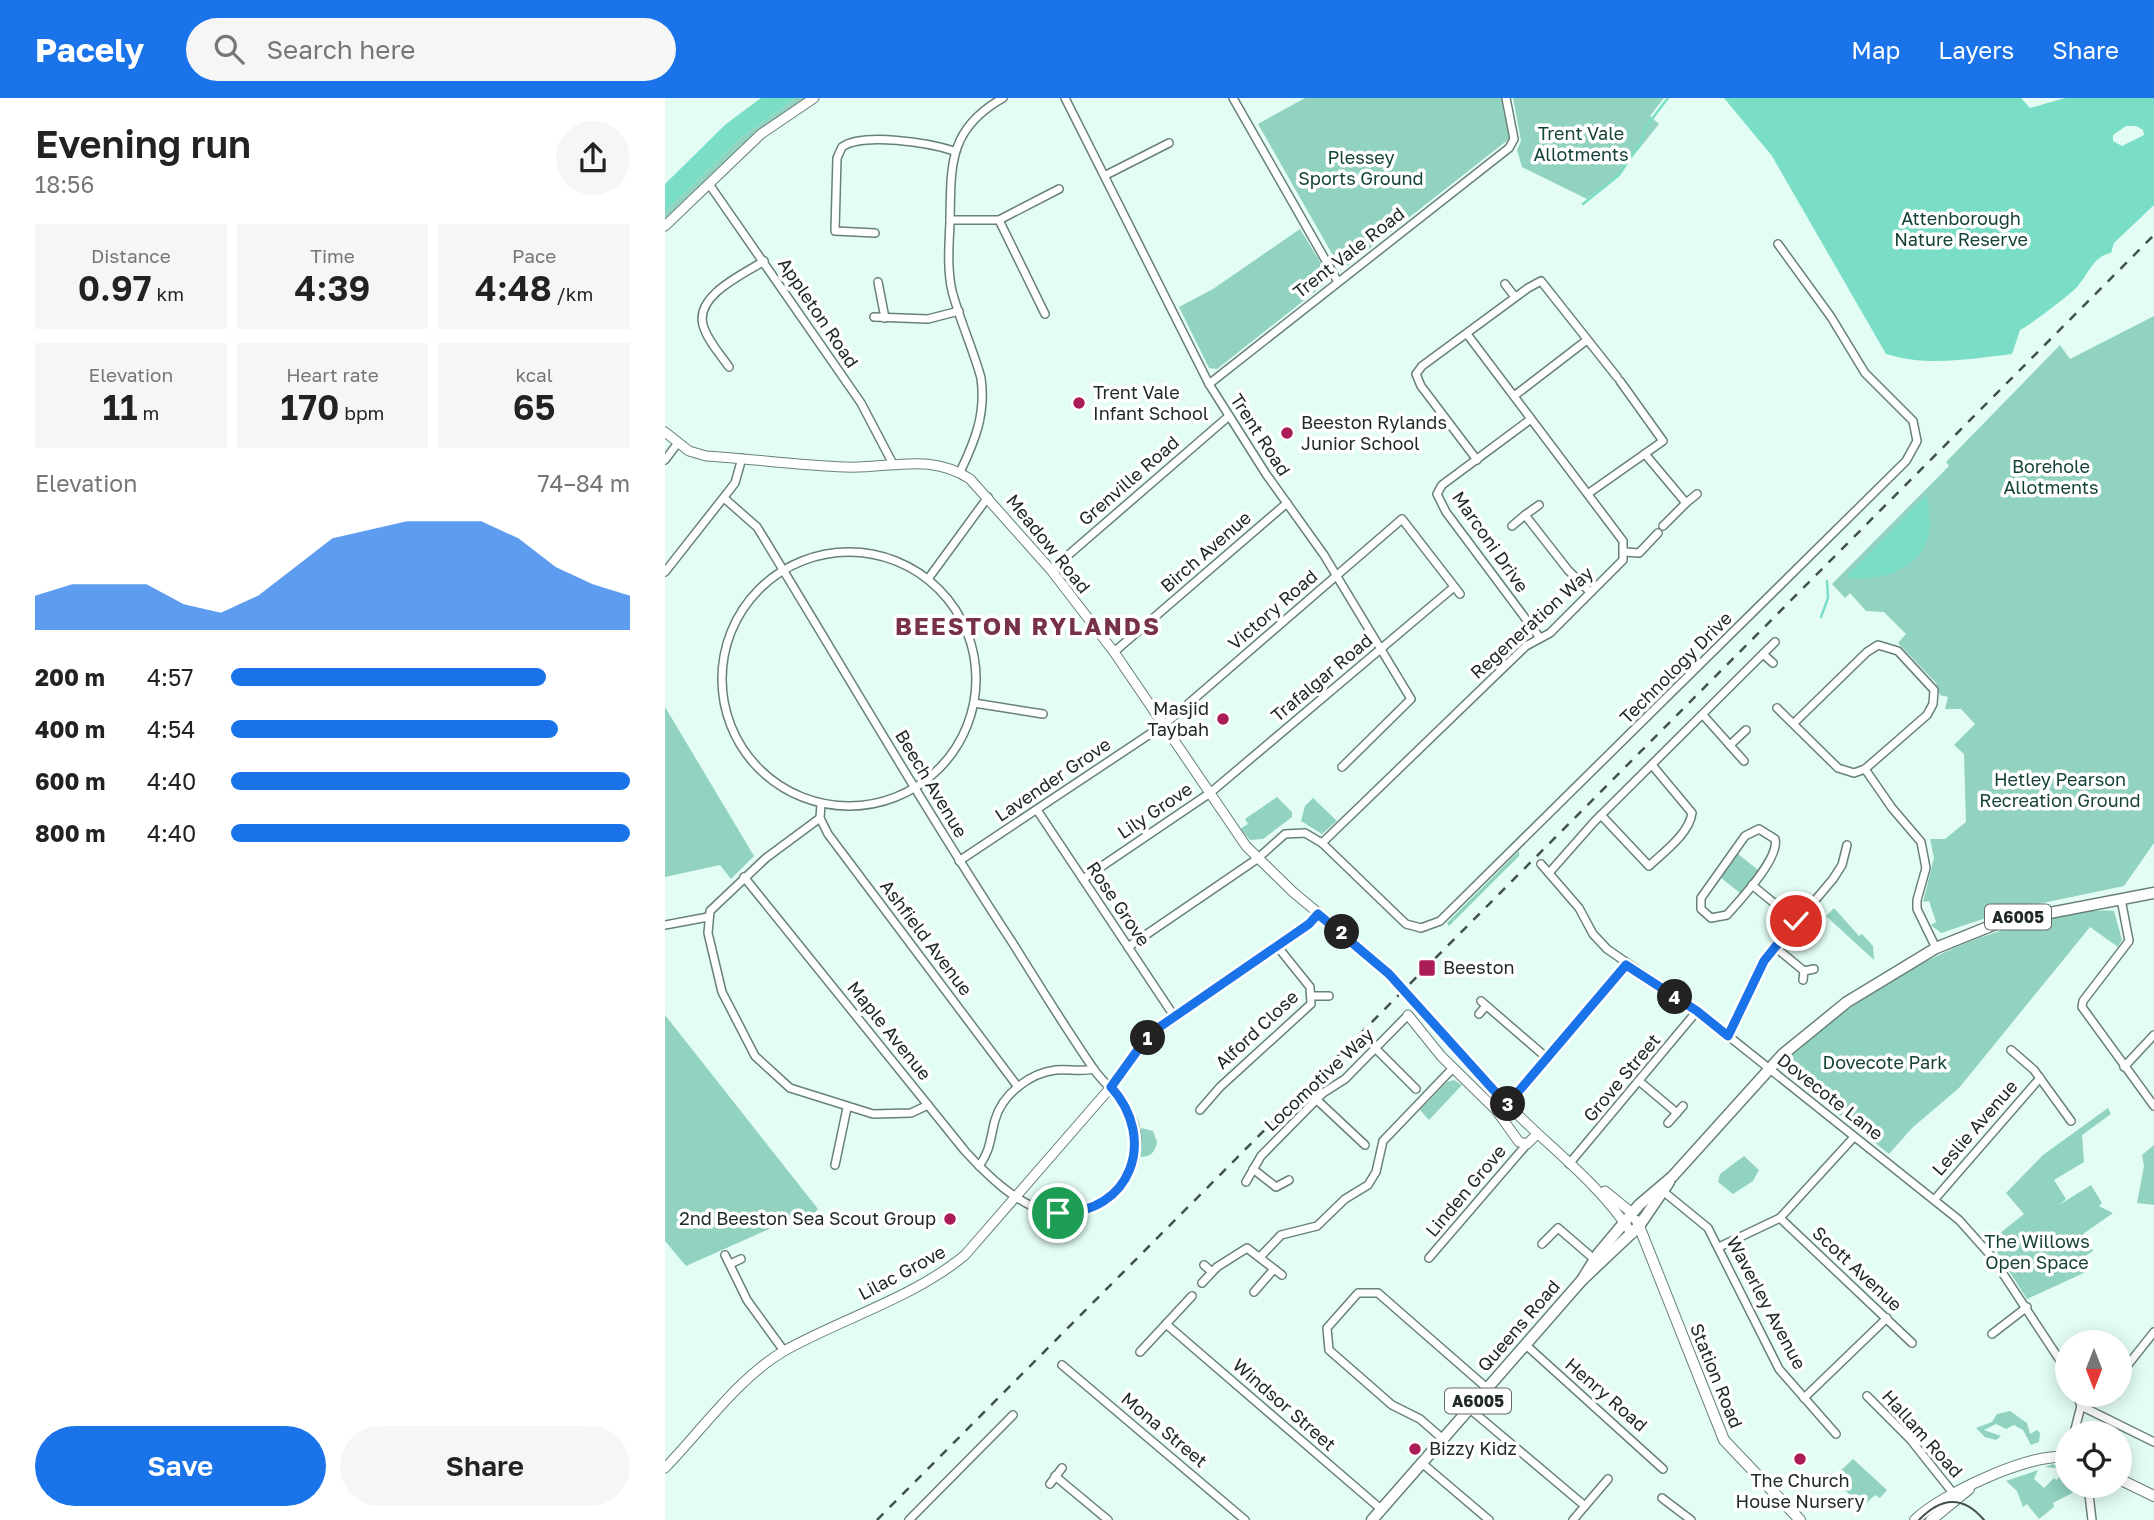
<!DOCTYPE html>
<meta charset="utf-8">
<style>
body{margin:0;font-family:"Golos Text",sans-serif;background:#f6f6f6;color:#222;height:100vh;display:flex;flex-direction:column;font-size:26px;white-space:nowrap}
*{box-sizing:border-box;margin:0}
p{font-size:23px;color:#767676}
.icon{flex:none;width:38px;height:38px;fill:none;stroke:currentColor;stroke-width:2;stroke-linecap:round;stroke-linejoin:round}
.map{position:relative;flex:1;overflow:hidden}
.panel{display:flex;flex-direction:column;background:#fff;width:665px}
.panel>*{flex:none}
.needle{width:46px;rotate:180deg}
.fabs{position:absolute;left:1390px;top:1232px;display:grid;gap:14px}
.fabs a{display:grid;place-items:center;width:77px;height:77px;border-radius:50%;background:#fff;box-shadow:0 4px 18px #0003;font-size:35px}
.pin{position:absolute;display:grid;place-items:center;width:60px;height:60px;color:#fff;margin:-30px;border:4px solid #fff;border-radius:50%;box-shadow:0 2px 7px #0007}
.km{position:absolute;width:35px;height:35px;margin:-18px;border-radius:50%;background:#222;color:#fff;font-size:19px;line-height:35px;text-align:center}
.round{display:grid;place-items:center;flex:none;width:74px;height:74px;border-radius:37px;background:#f6f6f6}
.summary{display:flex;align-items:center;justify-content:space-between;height:119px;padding:0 35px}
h1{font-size:38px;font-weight:600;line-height:52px}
.metrics{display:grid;grid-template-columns:repeat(3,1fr);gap:10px;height:119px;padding:7px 35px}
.metrics div{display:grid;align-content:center;border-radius:0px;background:#f6f6f6;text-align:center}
.metrics b{font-size:35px;font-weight:600}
.metrics small{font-size:19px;font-weight:400}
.metrics p{font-size:19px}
.chart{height:196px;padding:14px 35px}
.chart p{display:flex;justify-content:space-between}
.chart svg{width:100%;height:126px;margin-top:7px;fill:#1a73e8;opacity:.7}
.action{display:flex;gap:14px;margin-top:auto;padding:14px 35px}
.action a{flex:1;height:80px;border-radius:42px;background:#1a73e8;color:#fff;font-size:28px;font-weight:600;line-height:80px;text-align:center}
.action a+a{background:#f6f6f6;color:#222}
ul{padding:0 35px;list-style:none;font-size:23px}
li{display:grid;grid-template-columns:112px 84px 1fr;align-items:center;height:52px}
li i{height:18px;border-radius:9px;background:#1a73e8}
header{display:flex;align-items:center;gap:42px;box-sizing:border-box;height:98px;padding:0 35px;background:#1a73e8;color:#fff}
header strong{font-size:33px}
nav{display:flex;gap:38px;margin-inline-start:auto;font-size:24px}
.search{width:490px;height:63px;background:#f6f6f6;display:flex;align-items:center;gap:18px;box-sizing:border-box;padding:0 24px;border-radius:38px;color:#767676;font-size:26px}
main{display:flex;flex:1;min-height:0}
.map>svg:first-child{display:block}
.green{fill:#91d2c1}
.water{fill:#7adec6;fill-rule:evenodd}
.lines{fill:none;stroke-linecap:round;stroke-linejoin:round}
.stream{stroke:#7adec6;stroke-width:2.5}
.minor-casing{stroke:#698079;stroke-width:10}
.tertiary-casing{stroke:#698079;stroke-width:11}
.secondary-casing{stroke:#698079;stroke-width:12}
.primary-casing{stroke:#698079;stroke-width:13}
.minor{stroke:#fff;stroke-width:7}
.tertiary{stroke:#fff;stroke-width:9}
.secondary{stroke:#fff;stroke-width:10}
.primary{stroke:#fff;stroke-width:10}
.tram{stroke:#434f4c;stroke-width:2}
.rail{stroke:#434f4c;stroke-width:2.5;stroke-dasharray:9 9;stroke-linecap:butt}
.tertiary-bridge-casing{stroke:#698079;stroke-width:11;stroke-linecap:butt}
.tertiary-bridge{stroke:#fff;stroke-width:9}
.route-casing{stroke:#fff;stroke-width:14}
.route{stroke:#1a73e8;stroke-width:9}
.poi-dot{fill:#ab1b56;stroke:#fff;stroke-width:2.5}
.labels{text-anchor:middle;stroke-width:7;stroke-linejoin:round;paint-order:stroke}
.shield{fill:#fff;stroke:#636a68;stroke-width:2}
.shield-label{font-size:16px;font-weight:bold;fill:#202a27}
.park-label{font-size:18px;fill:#154339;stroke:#fff}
.street-label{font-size:18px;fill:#202a27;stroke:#fff}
.poi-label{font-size:18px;fill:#202a27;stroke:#fff;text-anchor:start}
.district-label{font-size:24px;font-weight:bold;letter-spacing:2px;fill:#783247;stroke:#fff}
</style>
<header>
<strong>Pacely</strong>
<div class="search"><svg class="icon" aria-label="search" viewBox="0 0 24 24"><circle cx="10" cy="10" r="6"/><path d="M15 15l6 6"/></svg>Search here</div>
<nav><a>Map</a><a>Layers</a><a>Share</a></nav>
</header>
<main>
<section class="panel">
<div class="summary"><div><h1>Evening run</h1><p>18:56</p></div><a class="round"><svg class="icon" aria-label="share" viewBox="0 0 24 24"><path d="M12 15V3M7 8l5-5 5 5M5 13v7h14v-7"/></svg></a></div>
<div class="metrics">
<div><p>Distance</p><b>0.97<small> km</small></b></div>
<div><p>Time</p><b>4:39</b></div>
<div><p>Pace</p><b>4:48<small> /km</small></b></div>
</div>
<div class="metrics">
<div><p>Elevation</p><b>11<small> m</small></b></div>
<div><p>Heart rate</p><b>170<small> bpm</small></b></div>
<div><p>kcal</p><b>65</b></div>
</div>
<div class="chart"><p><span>Elevation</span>74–84 m</p>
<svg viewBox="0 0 160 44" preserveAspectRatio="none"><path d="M0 44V32L10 28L20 28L30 28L40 35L50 38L60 32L70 22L80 12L90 9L100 6L110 6L120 6L130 12L140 22L150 28L160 32V44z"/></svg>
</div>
<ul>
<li><b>200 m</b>4:57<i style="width:79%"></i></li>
<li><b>400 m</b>4:54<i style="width:82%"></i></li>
<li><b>600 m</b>4:40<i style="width:100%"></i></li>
<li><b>800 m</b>4:40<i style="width:100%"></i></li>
</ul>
<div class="action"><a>Save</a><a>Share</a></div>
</section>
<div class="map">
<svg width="1489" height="1422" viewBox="0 0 1489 1422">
<rect width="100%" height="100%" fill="#e3fdf5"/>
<!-- green -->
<g class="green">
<path d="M131,0H143L86,39L0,121V114L77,39Z"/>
<path d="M640,0H836L844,41L681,169L674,168L593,26Z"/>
<path d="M848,0H999L985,18L994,26L953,77L922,101L857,69L852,52L856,43Z"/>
<path d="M635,131L662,175L661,185L552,271L544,270L514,209L548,191Z"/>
<path d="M1489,218V745L1459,788L1345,812L1276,835L1266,827L1271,824L1264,803L1258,804L1269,760L1265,741H1280L1301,724L1299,656L1289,647L1310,626L1296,611H1280L1283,599L1275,597L1271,585L1233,545L1241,536L1219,514L1201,513L1185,495L1180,500L1167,486L1284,368L1281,364L1395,247L1405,261Z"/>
<path d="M0,609L89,758L66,781L55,767L0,779Z"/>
<path d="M612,699L627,714V719L598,741L585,742L575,731L583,726L580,721Z"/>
<path d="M648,700L672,723L657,736L636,723L640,708Z"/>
<path d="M854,753V758L784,828L782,825Z"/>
<path d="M1073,756L1093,772L1075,795L1055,779Z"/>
<path d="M1169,810L1194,838L1197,836L1208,848L1209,862L1161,818Z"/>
<path d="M1449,813L1457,842L1453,849L1425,829L1294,990L1247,1030L1224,1056L1126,978L1119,967L1121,960C1198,895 1281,841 1381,821C1403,816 1426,811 1449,813Z"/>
<path d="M0,917L153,1111L147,1117L113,1127L21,1168L0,1143Z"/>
<path d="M789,982L797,987L764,1022L755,1012L782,984Z"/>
<path d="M1443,1010L1446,1016L1417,1037L1419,1064L1389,1082L1401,1101L1394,1107L1426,1087L1437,1105L1434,1108L1448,1115L1418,1136L1428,1153L1416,1161L1423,1173L1362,1201L1325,1143L1359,1116L1341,1095L1378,1057Z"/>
<path d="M476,1030L488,1033L492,1044C490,1054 486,1059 475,1059Z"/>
<path d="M1489,1047V1107L1472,1105L1479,1068L1477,1057Z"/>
<path d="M1079,1058L1094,1072L1088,1083L1068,1096L1053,1084L1055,1076Z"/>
<path d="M418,1120L417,1130L405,1137L393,1133L389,1122Z"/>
<path d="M1345,1313L1362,1325L1365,1336L1372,1332L1375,1335L1374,1344L1366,1347L1358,1332L1349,1327L1341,1331L1331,1326L1319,1332L1336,1338L1331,1342L1320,1339L1311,1330L1327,1324L1332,1316Z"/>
<path d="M1188,1361L1222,1392L1215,1400L1210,1397L1197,1409L1168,1380Z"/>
<path d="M1388,1366L1400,1372L1402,1388H1408L1411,1393L1388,1405L1389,1409L1374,1421L1362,1406L1358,1409L1352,1393L1341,1383L1373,1372L1369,1381L1379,1390L1389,1380L1392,1382L1395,1378L1391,1370L1380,1369Z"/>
</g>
<!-- water -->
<g class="water">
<path d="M96,0H131L77,39L0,114V86L61,26Z"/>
<path d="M1059,0H1356L1365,10L1400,0H1489V107L1449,145L1446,155C1428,158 1423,177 1412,189C1407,195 1360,231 1355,232L1347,256C1304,261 1263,269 1221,256L1107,58ZM1461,28H1471L1478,32L1479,37L1457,48L1448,43V37Z"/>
<path d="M1262,396C1263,409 1267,428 1263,440C1252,473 1211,485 1181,479Z"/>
</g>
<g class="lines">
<!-- stream -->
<g class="stream">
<path d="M918,106L954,77L976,44L980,30L1003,0"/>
<path d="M1156,519L1163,500L1162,483"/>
</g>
<!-- minor casing -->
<g class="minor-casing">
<g id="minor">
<path d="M400,0L544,286L601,376L659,457L746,601L677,669"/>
<path d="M568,0L673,184"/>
<path d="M441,77L504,45"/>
<path d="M44,86L196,305L228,366"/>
<path d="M285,122H334L380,216"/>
<path d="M334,122L394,91"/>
<path d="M210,135L170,133L172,60L177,49C198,34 265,45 289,53"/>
<path d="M213,184L220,220"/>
<path d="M840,186L850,199"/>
<path d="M209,219L263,221L294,213"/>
<path d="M64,269C55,256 42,242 38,227C30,197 79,176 99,163"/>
<path d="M544,286L844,50L849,41L841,0"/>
<path d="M849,298L922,242"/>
<path d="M866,321L777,387L772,396L781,414L875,540"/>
<path d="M980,356L1021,405L1032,396"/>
<path d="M0,362L12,346"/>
<path d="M812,362L756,288L751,276L757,268L863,190L876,183L952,279"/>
<path d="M295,374C310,343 321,316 316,280C308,251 295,223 287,193C282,171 284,147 285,124C286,67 283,31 338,0"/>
<path d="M924,395L998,343L955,283"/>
<path d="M59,400L92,429C177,568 258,708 347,844C374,887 401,931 430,973C443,990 460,1002 468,1023C486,1073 433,1125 384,1114C352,1107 321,1076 300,1053L79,779"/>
<path d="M874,407L860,417L903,472L925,494"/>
<path d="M847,428L860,417"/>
<path d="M998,428L1021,405"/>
<path d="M960,454L974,455L993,435"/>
<circle cx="184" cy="581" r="127"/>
<path d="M386,472L564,318"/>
<path d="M0,474L70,385L77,360"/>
<path d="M263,481L323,399"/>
<path d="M449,554L622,405"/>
<path d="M1098,556L1108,565"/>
<path d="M309,605L378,616"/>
<path d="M1112,610L1173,670L1189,675L1200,671L1262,617L1268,606L1269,592L1233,553L1213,547L1202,554L1129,625"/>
<path d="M1038,617L1079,663"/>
<path d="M1065,647L1081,632"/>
<path d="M1200,671L1227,710L1256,744L1261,770L1252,802V811L1271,850"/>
<path d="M156,706L155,720L163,736L353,989"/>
<path d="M372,712L509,918"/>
<path d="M936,717L984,768C999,754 1024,736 1027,715L987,667"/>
<path d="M155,720L101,760L45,813L43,835L57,894L90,958L125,990L208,1016L246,1015L263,1007"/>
<path d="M1094,731L1110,741C1115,760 1075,802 1062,817L1046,820L1036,811V800L1080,738Z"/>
<path d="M657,745L861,548L885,535L958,462V443L802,236"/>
<path d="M294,763L500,626L737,421L795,496"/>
<path d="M876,766L914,810L928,836L942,851L1032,913L1294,1122L1327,1159L1402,1273"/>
<path d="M884,775L929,724L1110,544"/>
<path d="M418,781L545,695L789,489"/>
<path d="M1087,787L1131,823"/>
<path d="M1456,801L1464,843L1418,903L1417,909L1489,1008"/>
<path d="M0,827L43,819"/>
<path d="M463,849L592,761L620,736L640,735L657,745L741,826L756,830L775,823L1241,363L1252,343L1248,323L1200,275L1166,219L1113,146"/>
<path d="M1110,849L1139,873"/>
<path d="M1138,882L1139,873L1149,871"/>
<path d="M648,898H664"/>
<path d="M816,903L882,960"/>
<path d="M814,916L821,908"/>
<path d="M1063,938L1099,863L1168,781L1177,767L1182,747"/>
<path d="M711,951L751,991"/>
<path d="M1346,952L1369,972L1406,1023"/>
<path d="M1459,969L1489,937"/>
<path d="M974,983L1012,1015"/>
<path d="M652,1002L700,1047"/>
<path d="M842,1007L961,867"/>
<path d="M535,1012L555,989L646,906L645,889L612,848"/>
<path d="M1003,1025L1018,1008"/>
<path d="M904,1066L1032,913"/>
<path d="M170,1067L182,1010"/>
<path d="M314,1068C326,1052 325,1040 330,1022C337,997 364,975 391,972C404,971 416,974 429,971"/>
<path d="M588,1071L611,1089L624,1082"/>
<path d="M581,1084L596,1058L658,995L680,981L743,917"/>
<path d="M999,1094L1043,1130L1114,1271L1171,1336"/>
<path d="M1270,1101L1375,980"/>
<path d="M1115,1120L1247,1245"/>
<path d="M877,1146L893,1130L929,1161"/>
<path d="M1054,1149L1115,1120L1189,1039"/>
<path d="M60,1157L82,1202L119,1253"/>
<path d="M596,1158L616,1137L652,1128L680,1101L703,1087L711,1074L718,1043L788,970"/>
<path d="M764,1160L862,1046"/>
<path d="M65,1166L76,1161"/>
<path d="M539,1167L547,1174"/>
<path d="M537,1185L552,1169L582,1150L617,1177"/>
<path d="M589,1194L609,1171"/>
<path d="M501,1226L717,1412"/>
<path d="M1327,1236L1362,1209"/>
<path d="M862,1248L998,1371"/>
<path d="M475,1254L527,1198"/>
<path d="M397,1267L580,1422"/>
<path d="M1454,1278L1489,1234"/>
<path d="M1202,1298L1245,1341L1288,1395"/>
<path d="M1139,1300L1222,1220"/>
<path d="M1416,1308L1489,1344"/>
<path d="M1416,1308L1433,1297"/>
<path d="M806,1312L920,1408"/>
<path d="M1409,1335L1416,1308L1412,1297"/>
<path d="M779,1342L755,1321L727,1307L664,1252L662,1230L693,1195H713L823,1291"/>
<path d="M758,1366L824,1422"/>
<path d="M390,1378L443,1422"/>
<path d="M385,1386L397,1370"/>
<path d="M1423,1388L1427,1422"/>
<path d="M997,1400L1026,1422"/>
<path d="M244,1422L348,1317"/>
<path d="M908,1422L943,1381"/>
</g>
</g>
<!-- tertiary casing -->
<g class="tertiary-casing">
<g id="tertiary">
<path d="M0,128L96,36L149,0"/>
<path d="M0,334L24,353L41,358C87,361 134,367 180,369C225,371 265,354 305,381L386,472L449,554L581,748L628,794L676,834"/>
<path d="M743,917L776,958L831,1012L854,1044L862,1046L871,1037"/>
<path d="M822,985C868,1038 929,1077 967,1136"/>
<path d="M940,1093L967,1115"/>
<path d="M0,1370C37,1332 73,1280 119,1253C176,1221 250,1199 300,1157L446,989L485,937L644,826L653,816"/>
</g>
</g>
<!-- secondary casing -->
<g class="secondary-casing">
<g id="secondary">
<path d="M972,1123L1059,1342L1135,1422"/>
<path d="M1454,1381L1489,1398"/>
<path d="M1250,1422C1277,1396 1364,1355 1402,1359"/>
<path d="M1266,1422L1304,1391"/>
</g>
</g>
<!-- primary casing -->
<g class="primary-casing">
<g id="primary">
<path d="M917,1182L933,1156L974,1107L1007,1079L1117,957L1182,904L1271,850L1333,825L1489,795"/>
<path d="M707,1422L917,1182L974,1128L1004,1084"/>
</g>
</g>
<!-- minor -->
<use href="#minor" class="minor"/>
<!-- tertiary -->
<use href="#tertiary" class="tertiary"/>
<!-- secondary -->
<use href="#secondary" class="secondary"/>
<!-- primary -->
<use href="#primary" class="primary"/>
<!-- tram -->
<path class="tram" d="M1254,1422C1276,1399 1298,1397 1319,1422"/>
<!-- rail -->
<path class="rail" d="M212,1422L1489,137"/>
<!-- tertiary-bridge casing -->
<g class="tertiary-bridge-casing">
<path id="tertiary-bridge" d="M676,834L724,876L822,985"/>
</g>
<!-- tertiary-bridge -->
<use href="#tertiary-bridge" class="tertiary-bridge"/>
</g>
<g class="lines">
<!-- route casing -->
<g class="route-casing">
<path id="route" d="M393,1115C466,1116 493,1041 446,989L472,953L496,928L644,826L653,816L724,876L842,1007L961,867L1032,913L1063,938L1099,863L1131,823"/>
</g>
<!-- route -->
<use href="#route" class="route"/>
</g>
<!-- markers -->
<g class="poi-dot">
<circle cx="414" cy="305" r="7"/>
<circle cx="622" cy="335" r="7"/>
<circle cx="558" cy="621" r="7"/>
<rect x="753" y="861" width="18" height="18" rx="3.5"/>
<circle cx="285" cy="1121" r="7"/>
<circle cx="750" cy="1351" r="7"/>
<circle cx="1135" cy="1361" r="7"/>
</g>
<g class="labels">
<!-- shield labels -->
<g class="shield">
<rect x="1320" y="806.5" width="66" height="25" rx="5"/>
<rect x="780" y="1290.5" width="66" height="25" rx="5"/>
</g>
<g class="shield-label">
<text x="1353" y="825">A6005</text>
<text x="813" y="1309">A6005</text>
</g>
<!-- park labels -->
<g class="park-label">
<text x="916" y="42">Trent Vale<tspan x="916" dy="21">Allotments</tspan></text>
<text x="696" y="66">Plessey<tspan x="696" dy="21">Sports Ground</tspan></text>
<text x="1296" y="127">Attenborough<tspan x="1296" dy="21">Nature Reserve</tspan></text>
<text x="1386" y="375">Borehole<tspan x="1386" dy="21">Allotments</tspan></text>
<text x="1395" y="688">Hetley Pearson<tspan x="1395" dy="21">Recreation Ground</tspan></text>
<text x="1220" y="971">Dovecote Park</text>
<text x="1372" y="1150">The Willows<tspan x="1372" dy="21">Open Space</tspan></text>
</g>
<!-- street labels -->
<g class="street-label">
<text transform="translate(684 155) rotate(-38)" y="6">Trent Vale Road</text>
<text transform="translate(153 215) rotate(56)" y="6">Appleton Road</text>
<text transform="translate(595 337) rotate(57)" y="6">Trent Road</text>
<text transform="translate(464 383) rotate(-41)" y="6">Grenville Road</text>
<text transform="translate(825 444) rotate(55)" y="6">Marconi Drive</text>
<text transform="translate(383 446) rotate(51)" y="6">Meadow Road</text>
<text transform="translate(541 454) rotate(-41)" y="6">Birch Avenue</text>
<text transform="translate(608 512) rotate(-41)" y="6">Victory Road</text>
<text transform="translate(867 525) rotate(-42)" y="6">Regeneration Way</text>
<text transform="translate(1011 570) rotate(-45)" y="6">Technology Drive</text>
<text transform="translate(657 580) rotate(-40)" y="6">Trafalgar Road</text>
<text transform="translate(388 682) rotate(-34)" y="6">Lavender Grove</text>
<text transform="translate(266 686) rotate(59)" y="6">Beech Avenue</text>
<text transform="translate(490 713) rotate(-34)" y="6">Lily Grove</text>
<text transform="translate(453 806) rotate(56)" y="6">Rose Grove</text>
<text transform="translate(261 840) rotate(53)" y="6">Ashfield Avenue</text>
<text transform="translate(592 932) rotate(-43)" y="6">Alford Close</text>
<text transform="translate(224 933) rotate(51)" y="6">Maple Avenue</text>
<text transform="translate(957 980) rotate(-50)" y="6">Grove Street</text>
<text transform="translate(654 982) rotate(-43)" y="6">Locomotive Way</text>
<text transform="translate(1165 999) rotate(38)" y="6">Dovecote Lane</text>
<text transform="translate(1310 1030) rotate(-49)" y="6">Leslie Avenue</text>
<text transform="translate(801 1093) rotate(-50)" y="6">Linden Grove</text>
<text transform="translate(1192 1171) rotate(43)" y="6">Scott Avenue</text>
<text transform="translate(237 1175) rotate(-28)" y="6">Lilac Grove</text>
<text transform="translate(1101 1205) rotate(62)" y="6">Waverley Avenue</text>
<text transform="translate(854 1228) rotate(-49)" y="6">Queens Road</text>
<text transform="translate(1051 1278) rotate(68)" y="6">Station Road</text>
<text transform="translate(941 1297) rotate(41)" y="6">Henry Road</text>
<text transform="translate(619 1307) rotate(41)" y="6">Windsor Street</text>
<text transform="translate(499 1332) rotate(40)" y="6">Mona Street</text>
<text transform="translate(1257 1336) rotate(48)" y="6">Hallam Road</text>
</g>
<!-- poi labels -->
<g class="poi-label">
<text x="428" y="301">Trent Vale<tspan x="428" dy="21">Infant School</tspan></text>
<text x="636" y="331">Beeston Rylands<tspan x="636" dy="21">Junior School</tspan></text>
<text x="544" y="617" text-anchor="end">Masjid<tspan x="544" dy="21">Taybah</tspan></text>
<text x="778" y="876">Beeston</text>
<text x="271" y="1127" text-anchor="end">2nd Beeston Sea Scout Group</text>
<text x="764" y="1357">Bizzy Kidz</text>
<text x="1135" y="1389" text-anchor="middle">The Church<tspan x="1135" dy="21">House Nursery</tspan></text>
</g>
<!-- district labels -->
<g class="district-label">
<text x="363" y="537">BEESTON RYLANDS</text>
</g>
</g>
</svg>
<div class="fabs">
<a><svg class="needle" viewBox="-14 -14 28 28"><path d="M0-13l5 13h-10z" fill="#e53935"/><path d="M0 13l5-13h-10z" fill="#767676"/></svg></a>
<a><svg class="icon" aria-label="locate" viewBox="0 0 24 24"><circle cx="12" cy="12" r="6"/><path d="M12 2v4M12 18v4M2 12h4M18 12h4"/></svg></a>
</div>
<div class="pin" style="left:393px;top:1115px;background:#1e9e55"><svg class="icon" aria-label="arrive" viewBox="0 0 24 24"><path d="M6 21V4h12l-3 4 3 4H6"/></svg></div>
<div class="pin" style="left:1131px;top:823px;background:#d93025"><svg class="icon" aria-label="check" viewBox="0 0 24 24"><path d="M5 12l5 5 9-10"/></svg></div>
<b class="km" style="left:483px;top:940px">1</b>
<b class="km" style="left:677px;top:834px">2</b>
<b class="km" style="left:843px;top:1006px">3</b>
<b class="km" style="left:1010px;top:899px">4</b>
</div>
</main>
